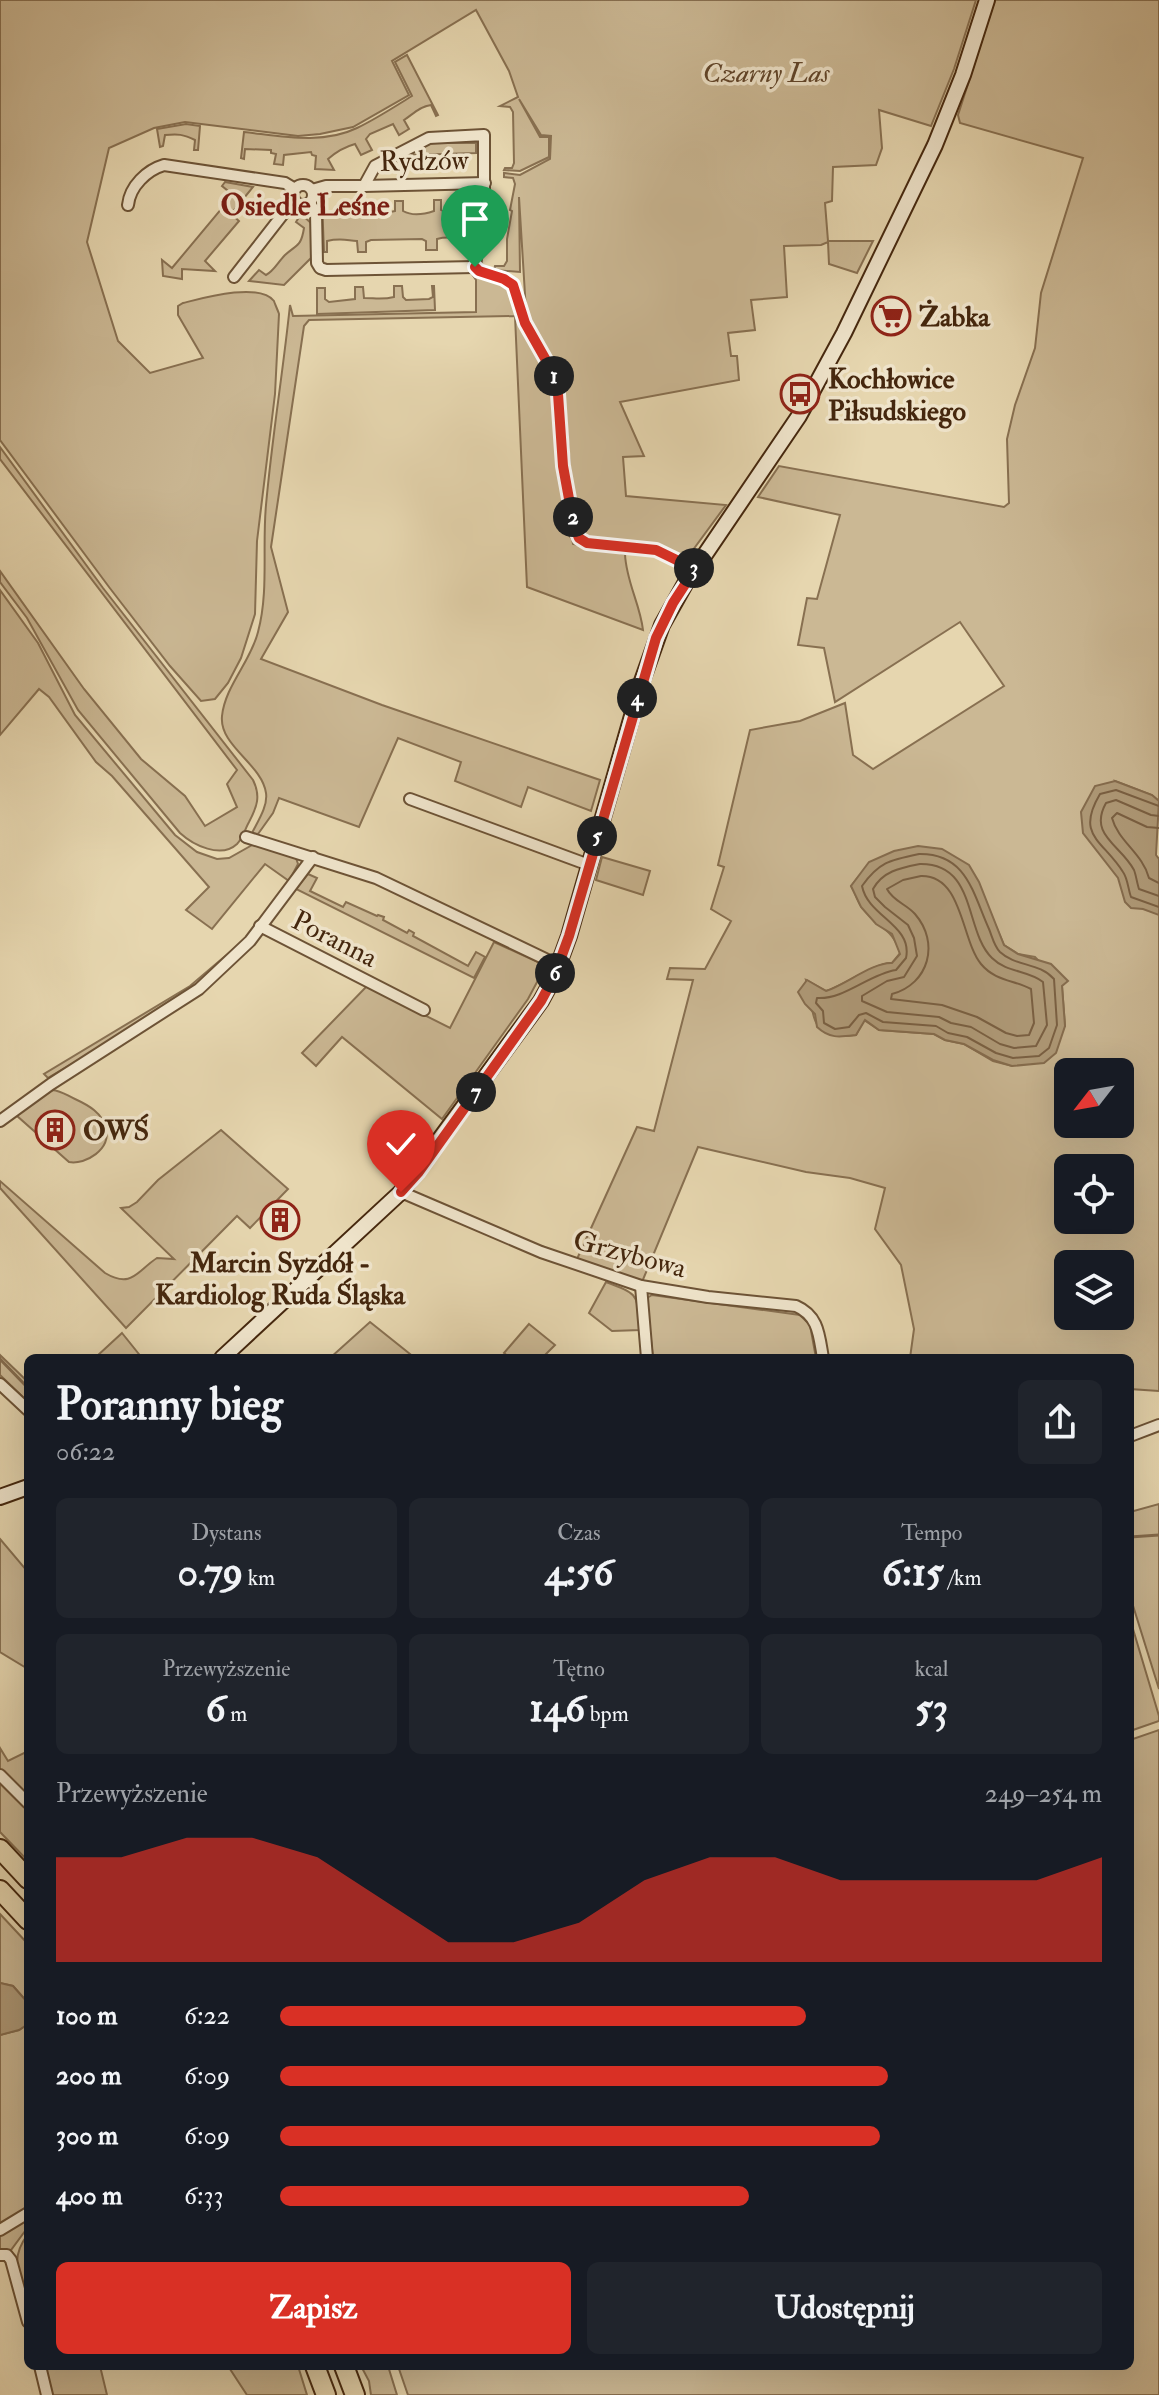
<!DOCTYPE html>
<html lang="pl">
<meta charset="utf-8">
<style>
body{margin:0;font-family:"IM FELL Double Pica",serif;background:#20242c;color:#f1f3f6;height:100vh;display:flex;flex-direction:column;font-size:30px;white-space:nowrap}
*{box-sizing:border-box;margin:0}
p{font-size:26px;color:#9ea1a6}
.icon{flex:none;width:44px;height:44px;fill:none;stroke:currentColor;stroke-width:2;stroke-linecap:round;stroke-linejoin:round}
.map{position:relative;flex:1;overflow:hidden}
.sheet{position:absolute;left:24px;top:1354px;width:1110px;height:1016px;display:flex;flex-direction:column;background:#171b24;border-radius:12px;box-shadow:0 8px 32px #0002}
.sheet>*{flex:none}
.needle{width:52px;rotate:239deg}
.buttons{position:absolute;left:1054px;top:1058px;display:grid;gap:16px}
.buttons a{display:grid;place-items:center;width:80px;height:80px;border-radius:12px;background:#171b24;box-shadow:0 8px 32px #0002;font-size:40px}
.pin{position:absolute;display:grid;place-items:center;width:68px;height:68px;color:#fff;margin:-82px -34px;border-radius:50% 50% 50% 0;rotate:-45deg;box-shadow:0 0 8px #0007}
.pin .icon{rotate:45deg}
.km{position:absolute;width:40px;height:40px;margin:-20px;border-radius:50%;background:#222;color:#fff;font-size:22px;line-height:40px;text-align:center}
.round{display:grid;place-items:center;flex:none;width:84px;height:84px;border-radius:12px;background:#20242c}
.head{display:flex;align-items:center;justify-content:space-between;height:136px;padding:0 32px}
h1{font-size:44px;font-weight:700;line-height:60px}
.figures{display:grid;grid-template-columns:repeat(3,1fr);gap:12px;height:136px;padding:8px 32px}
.figures div{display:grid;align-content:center;border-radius:12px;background:#20242c;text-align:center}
.figures b{font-size:40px;font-weight:700}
.figures small{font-size:22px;font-weight:400}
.figures p{font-size:22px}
.chart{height:224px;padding:16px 32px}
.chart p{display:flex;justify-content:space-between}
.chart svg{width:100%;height:144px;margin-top:8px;fill:#d93025;opacity:.7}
.action{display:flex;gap:16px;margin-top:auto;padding:16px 32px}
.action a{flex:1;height:92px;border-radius:12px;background:#d93025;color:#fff;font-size:32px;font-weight:700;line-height:92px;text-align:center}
.action a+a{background:#20242c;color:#f1f3f6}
ul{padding:0 32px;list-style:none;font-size:26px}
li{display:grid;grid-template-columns:128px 96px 1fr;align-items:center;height:60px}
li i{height:20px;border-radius:10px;background:#d93025}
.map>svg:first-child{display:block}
.green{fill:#cbb894;stroke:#887051;stroke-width:2;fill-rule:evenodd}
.water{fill:#af9a78;stroke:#856c4e;stroke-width:2}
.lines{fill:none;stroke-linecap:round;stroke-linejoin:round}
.shore{stroke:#7a6043;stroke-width:2}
.stream{stroke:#856c4e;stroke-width:3}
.street-casing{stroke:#6d5336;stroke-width:14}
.secondary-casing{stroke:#45270e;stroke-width:18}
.highway-casing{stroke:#45270e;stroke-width:22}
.street{stroke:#efe4cb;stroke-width:10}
.secondary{stroke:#efe4cb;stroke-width:14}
.highway{stroke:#e6d6af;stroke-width:18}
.route-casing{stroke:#fff;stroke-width:16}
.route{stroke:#d93025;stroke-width:10}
.labels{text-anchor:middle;stroke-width:7;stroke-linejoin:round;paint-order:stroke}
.park-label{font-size:28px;font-style:italic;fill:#604429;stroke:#efe4cb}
.street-label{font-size:28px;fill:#45270e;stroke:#efe4cb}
.poi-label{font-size:28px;font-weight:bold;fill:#45270e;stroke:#efe4cb;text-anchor:start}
.neighbourhood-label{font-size:30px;font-weight:bold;fill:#7a1f14;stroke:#efe4cb}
</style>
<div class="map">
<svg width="1159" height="2395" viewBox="0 0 1159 2395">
<rect width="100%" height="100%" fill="#e6d6af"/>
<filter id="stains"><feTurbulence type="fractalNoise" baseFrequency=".0025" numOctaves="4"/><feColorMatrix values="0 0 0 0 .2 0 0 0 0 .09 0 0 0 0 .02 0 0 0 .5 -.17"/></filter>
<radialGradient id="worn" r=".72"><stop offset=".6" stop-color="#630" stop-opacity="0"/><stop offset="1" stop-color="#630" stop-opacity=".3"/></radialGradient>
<!-- green -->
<g class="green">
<path d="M0,0H976L954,69L931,126L879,110L882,148L876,165L833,167L832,201L825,203L828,241H873L857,273L829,264L828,242L821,245L784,246L787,297L751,300L755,330L728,333L731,356H737L739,380L620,402L644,456L623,457L626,496L726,505L687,558L660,546L585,538L577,528L572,491L563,380L526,311L519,197L520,272L494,270L495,266H504L507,261V239L512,211L510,210L515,184L513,178L504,177V173L520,175L550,159L551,136L541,135L519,99L540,137H549V157L520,171L504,170L505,168H512L514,163L513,112L510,107L500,106L518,97L509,71L476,10L392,61L409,95L353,127L320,134L298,136L185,122L154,128L109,148L87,242L118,341L150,373L203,358L178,315V306L183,303C203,298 259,282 274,301C274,302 279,313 279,314L275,394L257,541L255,614L241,658L228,683L215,699L201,701L170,666L109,587L0,440Z"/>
<path d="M995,0H1159V801L1152,795L1115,781L1159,886V1391L1130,1389V1358H910L914,1329L901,1265L875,1229L885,1188L850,1178L806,1172L698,1147L642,1282L577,1259L637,1127L654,1131L693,980L667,979L670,968L705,969L731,921L711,909L724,867L718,865L750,730L800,721L845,703L853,755L873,769L1004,686L960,622L835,702L824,648L798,645L807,598L817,599L840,515L758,497L779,466L1004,507L1009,503L1007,439L1015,405L1035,348L1041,293L1083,158L960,123L958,115ZM859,876L992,917L1004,945L1018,954L1035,957L1062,986L1065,1026L1012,1066L993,1061L964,1044L945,1040L934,1034L879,1030L864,1020L856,1035C808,1041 816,1018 806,980L826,991C844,986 875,962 892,963L900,953C894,929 877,927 863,909C857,902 856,893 851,886ZM1068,1072H1120V1124H1068ZM1068,1168H1120V1220H1068ZM1068,1264H1120V1316H1068Z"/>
<path d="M407,55L438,115L436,116L431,105C420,106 412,115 404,120L409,129L399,135L393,124L370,134L366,139L372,150L361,155L355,144C344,147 336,152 328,159L334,170L315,169L316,156L312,155L311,152L284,155L283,165L274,164L276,154L271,153V150L245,149L244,159L241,158L244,132C281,136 322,145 357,128C376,119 394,107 412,96L395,62Z"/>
<path d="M186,124L200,126L198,150H194L195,140C183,134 178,134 165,135L163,146L160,147L157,129Z"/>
<path d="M444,141L445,143H476V153L411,155L406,158V169L395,170L394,160L431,142Z"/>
<path d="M225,182L253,187L231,214L239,221L205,261L215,271L182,269V279L163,276L162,260L172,268L233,195L222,186Z"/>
<path d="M472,199H477L472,248H467V239C457,238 447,236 437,239V250H426V241L422,239L371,240L366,242V252H358L357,241C345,240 340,238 327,241V252H324L322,201L326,202L327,212C336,215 347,215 356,212L357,202H365V211C375,215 385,213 395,211V201H403V211C412,216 425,214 434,211V200H441V210C450,216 463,211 472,210Z"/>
<path d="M301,214L311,223V258L284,285L249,281L259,270L266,275C274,271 278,262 285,255C297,244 301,247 304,228L296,222Z"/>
<path d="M472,274L508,285L516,313L527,338L552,381L559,465L573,544L625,554C626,581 640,604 643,630L527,587L515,316L309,320L304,326L271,547L288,612L261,659L382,705L600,780L591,811L528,787L521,807L455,781L461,762L398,738L359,827L279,798L273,813L258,834L252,833C258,821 268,806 266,793C262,764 219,746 222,716C225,686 251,661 258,632C269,591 262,547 266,505C272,438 283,372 290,305L293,316L476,312V280Z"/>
<path d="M394,286H402L403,297L406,300L429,299L433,297L432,286H434L435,310L317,314V288H325V299L329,302L355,299V287H363L364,298C375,298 382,300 394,297Z"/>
<path d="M0,447L103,588L253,780C261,796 257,807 249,822C245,829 243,838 237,844C221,859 193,845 180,833L78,710L27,618L0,582V571L84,689L141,759L185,796L205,826L237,807L227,784L237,770L0,459Z"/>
<path d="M0,590L38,643L75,715L175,835L197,852L217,859L229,858L254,844L296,858L298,864L289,881L265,864L212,929L186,910L209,887L112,776L96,762L49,697L39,689L0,735Z"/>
<path d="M602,857L650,871L643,895L596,880Z"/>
<path d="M308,874L317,878L310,891L343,907L346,902L377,916L378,915L384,917L383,920L407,933L409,930L414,933L413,936L468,966L476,952L485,957L474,978L296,889Z"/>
<path d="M494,942L540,963L544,969L528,999L442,1119L342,1037L316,1066L302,1053L367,986L450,1028Z"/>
<path d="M237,946C194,999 108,1042 48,1078L44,1074L190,986Z"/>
<path d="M52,1090C62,1091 66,1095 75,1099C88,1105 103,1113 106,1129C111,1149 86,1165 69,1162L16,1115Z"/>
<path d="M221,1130L288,1189L250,1228L237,1216L126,1328L0,1188V1181L105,1273C132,1289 137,1271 157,1258L174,1259L121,1208L129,1207L137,1202L158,1180Z"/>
<path d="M606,1282C641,1295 636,1294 640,1330L612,1331L589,1313Z"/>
<path d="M652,1295L800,1315L810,1325L816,1358H653L647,1303V1298Z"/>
<path d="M370,1322L415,1358H330Z"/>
<path d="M529,1324L555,1345L542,1358H510L504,1353Z"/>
<path d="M122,1333L142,1358H96V1357Z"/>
<path d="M0,1355L28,1382V1402L0,1375Z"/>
<path d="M1159,1504V1689L1130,1596V1512Z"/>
<path d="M0,1539L28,1572V1669L0,1652Z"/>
<path d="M1130,1619L1159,1716V1721L1130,1731Z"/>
<path d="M1159,1730V2395H408L398,2366H1130V1740Z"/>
<path d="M0,1748L8,1761L28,1751V1797L0,1770Z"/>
<path d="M0,1780L28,1807V1861L0,1832Z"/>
<path d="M0,1914L28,1944V2003L13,1986L0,1983Z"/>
<path d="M28,2024V2208L0,2225V2035L19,2030Z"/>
<path d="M28,2215V2227L11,2250L0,2252V2232Z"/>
<path d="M28,2234V2301L27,2302C19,2274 9,2259 28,2234Z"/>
<path d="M44,2366H100L107,2395H52Z"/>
<path d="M228,2366H298L307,2395H247Z"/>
<path d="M361,2366H388L397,2395H371L369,2381Z"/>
</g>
<!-- water -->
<g class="water">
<path d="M1115,781L1152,795L1159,801L1156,855L1159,859V915L1143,909L1131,908L1125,902L1118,878L1083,833L1081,812L1095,786Z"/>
<path d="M918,846L942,849L969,865L979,882L1004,945L1018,954L1051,964L1068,981L1062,986L1065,1026L1056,1053L1044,1063L1012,1066L993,1060L964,1044L945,1040L934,1034L879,1030L865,1020L856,1035C840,1037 830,1039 817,1027L815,1014L805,1004L798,992L807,980L826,991C845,985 873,962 892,963L900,954L892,934L876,924L861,907L851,886L869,862L894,851Z"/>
<path d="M0,1983L13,1986L28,2003V2024L19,2030L0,2035Z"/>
</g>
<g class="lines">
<!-- shore -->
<g class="shore">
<path d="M1159,806L1116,790L1100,794C1075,836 1103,840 1123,872C1128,879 1128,889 1131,897L1159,907"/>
<path d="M1159,816L1151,815L1116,800L1106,803C1088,835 1121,845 1134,870C1136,875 1137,883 1139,889L1159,896"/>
<path d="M1159,828L1147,827L1117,813L1112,818C1118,841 1143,854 1149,878L1159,883"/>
<path d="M919,854C967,853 973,894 989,929C992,936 994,946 1000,952C1016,967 1039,962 1054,979L1057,1025L1049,1048L1039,1056L1013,1058L996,1053L967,1037L948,1033L936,1026L883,1022L866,1013L859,1015L849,1027L835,1029L824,1023L823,1011L816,1003L817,998C844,1000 869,974 896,970L906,958C913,925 868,917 862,886C879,862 890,860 919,854Z"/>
<path d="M920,864C977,863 964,931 992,958C1007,973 1028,970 1043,982L1047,1025L1036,1046L1014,1048L1000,1044L971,1027L951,1023L939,1017L887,1012L862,1001V996L887,981L904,977L917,956L914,938L908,925L885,907L875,897L873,889C883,871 900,868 920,864Z"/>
<path d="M921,876C963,875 961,940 981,964C995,981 1014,980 1031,989L1034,1023L1029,1035L1017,1036L1006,1033L977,1017L942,1005L891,999L892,994C929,984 940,943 915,914C906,904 893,901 887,889L903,880Z"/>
</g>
<!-- stream -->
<g class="stream">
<path d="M0,1359L28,1388"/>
<path d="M1130,1537L1159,1535"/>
</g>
<!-- street casing -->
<g class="street-casing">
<g id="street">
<circle cx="303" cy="195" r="10"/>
<path d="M364,186L485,183"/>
<path d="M312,190L326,186H364L375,166L429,138L484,135V190L475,267L479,271L504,279L513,285L525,323L554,376L558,394L563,466L575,533L587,543L656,550L695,569"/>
<path d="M310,203L316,213L317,263L320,268L326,270L475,267"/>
<path d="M128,205C130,186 147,170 164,165L285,183L295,189"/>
<path d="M234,277L294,200"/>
<path d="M410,799L589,865"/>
<path d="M246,837L376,878L558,965"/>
<path d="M260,926L424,1010"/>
<path d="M0,1121L51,1084L199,989L250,941L313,857"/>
<path d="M401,1192L541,1252L641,1286L708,1297L796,1306C819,1316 819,1336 823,1358"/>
<path d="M641,1286L647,1358"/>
<path d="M0,1384L28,1410"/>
<path d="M1130,1436L1159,1425"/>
<path d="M0,1775L28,1803"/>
<path d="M0,2230L28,2213"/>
<path d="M0,2255H7L11,2260L28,2322"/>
<path d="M40,2366L47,2395"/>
</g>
</g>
<!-- secondary casing -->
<g class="secondary-casing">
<g id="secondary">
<path d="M222,1358L401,1192L541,1001L554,977L569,936L642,681L662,625L685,584L799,416L844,333L935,145L963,75L987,0"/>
<path d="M0,1497L28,1487"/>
</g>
</g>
<!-- highway casing -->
<g class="highway-casing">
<g id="highway">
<path d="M0,1849L28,1879"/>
<path d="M0,1890L28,1920"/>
<path d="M315,2366L326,2395"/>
<path d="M344,2366L355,2395"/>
</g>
</g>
<!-- street -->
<use href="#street" class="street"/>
<!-- secondary -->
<use href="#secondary" class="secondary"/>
<!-- highway -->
<use href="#highway" class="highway"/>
</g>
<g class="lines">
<!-- route casing -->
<g class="route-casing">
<path id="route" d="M401,1192L418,1173L541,1001L554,977L569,936L656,638L673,603L695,569L656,550L587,543L579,538L574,526L563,466L558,394L551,369L525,323L513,285L504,279L479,271L475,267"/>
</g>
<!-- route -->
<use href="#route" class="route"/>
</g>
<!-- icons -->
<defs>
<g id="supermarket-ring" transform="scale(2)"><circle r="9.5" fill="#efe4cb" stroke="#8f2418" stroke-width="1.5"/><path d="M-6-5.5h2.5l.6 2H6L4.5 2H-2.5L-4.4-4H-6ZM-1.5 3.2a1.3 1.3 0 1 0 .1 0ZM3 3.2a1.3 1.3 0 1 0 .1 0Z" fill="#8f2418"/></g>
<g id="bus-ring" transform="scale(2)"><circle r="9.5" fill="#efe4cb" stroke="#8f2418" stroke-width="1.5"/><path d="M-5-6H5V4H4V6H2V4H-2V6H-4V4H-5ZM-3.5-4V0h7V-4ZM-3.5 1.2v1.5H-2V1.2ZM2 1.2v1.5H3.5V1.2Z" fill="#8f2418"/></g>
<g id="building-ring" transform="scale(2)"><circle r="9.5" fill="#efe4cb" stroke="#8f2418" stroke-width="1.5"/><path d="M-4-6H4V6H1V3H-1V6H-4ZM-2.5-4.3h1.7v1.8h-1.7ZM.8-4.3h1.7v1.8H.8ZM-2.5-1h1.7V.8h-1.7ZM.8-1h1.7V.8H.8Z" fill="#8f2418"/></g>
</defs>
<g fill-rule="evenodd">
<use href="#supermarket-ring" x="891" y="316"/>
<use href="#bus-ring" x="800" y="394"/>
<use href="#building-ring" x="55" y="1130"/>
<use href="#building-ring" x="280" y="1220"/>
</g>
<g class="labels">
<!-- park labels -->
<g class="park-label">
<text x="766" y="82">Czarny Las</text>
</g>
<!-- street labels -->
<g class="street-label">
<text transform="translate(424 160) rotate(-1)" y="10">Rydzów</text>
<text transform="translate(335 938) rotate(27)" y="10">Poranna</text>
<text transform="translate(630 1253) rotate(15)" y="10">Grzybowa</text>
</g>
<!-- poi labels -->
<g class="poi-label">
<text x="919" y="326">Żabka</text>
<text x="828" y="388">Kochłowice<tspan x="828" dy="32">Piłsudskiego</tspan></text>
<text x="83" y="1140">OWŚ</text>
<text x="280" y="1272" text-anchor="middle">Marcin Syzdół -<tspan x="280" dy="32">Kardiolog Ruda Śląska</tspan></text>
</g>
<!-- neighbourhood labels -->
<g class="neighbourhood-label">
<text x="305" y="215">Osiedle Leśne</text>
</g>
</g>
<rect width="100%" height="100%" filter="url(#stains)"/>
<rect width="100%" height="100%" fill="url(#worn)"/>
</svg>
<div class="buttons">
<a><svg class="needle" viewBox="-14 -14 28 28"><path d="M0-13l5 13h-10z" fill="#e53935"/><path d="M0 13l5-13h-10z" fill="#9ea1a6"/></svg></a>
<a><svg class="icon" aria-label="locate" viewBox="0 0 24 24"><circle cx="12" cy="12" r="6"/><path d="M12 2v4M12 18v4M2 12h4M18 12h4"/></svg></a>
<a><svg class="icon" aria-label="layers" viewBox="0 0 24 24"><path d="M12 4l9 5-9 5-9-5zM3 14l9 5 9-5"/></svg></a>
</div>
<div class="pin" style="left:475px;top:267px;background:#1e9e55"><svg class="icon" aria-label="arrive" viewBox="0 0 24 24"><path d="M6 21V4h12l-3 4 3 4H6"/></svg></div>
<div class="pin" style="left:401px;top:1192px;background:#d93025"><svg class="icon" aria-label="check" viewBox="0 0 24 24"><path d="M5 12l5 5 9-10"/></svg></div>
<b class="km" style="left:554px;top:376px">1</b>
<b class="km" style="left:573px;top:517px">2</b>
<b class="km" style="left:694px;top:568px">3</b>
<b class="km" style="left:637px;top:698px">4</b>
<b class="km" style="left:597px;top:836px">5</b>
<b class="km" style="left:555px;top:973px">6</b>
<b class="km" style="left:476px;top:1092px">7</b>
<section class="sheet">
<div class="head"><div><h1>Poranny bieg</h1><p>06:22</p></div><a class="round"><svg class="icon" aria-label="share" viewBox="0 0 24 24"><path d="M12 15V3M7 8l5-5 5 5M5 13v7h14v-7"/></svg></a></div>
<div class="figures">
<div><p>Dystans</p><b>0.79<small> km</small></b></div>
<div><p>Czas</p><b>4:56</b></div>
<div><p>Tempo</p><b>6:15<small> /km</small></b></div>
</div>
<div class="figures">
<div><p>Przewyższenie</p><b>6<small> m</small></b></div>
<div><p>Tętno</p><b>146<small> bpm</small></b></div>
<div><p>kcal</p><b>53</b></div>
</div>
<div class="chart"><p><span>Przewyższenie</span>249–254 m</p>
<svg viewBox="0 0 160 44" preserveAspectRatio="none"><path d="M0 44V12L10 12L20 6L30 6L40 12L50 25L60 38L70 38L80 32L90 19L100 12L110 12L120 19L130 19L140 19L150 19L160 12V44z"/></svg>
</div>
<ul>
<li><b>100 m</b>6:22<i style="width:64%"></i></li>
<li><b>200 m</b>6:09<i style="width:74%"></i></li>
<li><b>300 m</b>6:09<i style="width:73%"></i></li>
<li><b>400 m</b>6:33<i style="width:57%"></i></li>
</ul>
<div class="action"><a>Zapisz</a><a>Udostępnij</a></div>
</section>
</div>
